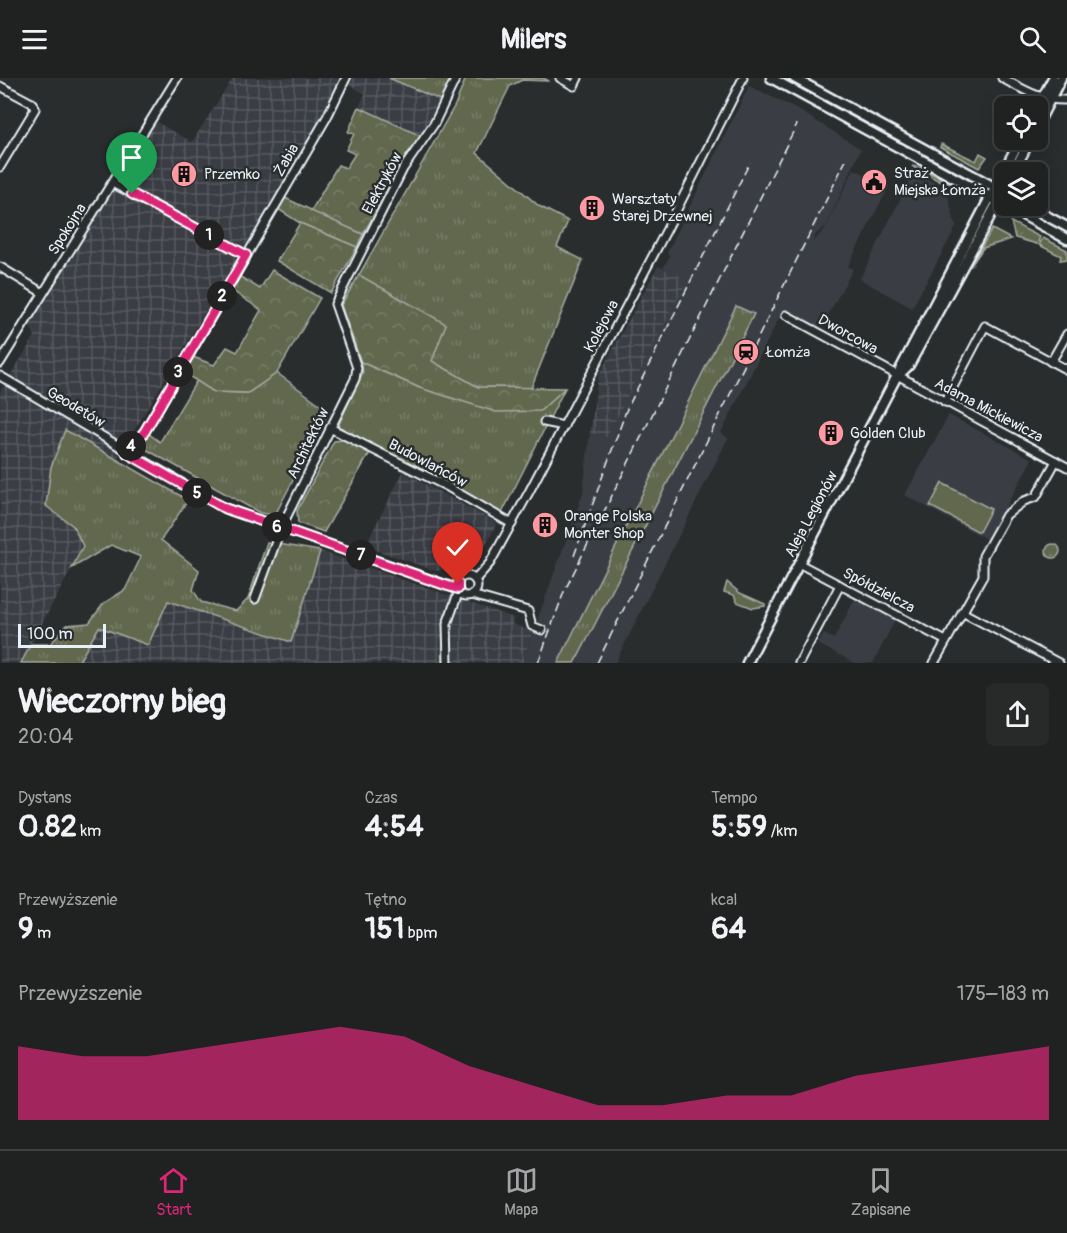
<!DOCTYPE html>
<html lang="pl">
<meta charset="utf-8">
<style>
body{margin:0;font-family:Pangolin,sans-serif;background:#282a2a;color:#f1f3f6;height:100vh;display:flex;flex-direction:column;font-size:22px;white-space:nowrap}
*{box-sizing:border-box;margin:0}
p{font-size:20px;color:#a2a4a5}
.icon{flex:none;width:33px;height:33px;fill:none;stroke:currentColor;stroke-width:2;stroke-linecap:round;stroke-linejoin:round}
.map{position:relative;height:585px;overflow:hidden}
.details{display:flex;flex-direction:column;background:#202222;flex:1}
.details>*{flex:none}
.fabs{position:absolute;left:994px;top:18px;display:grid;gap:12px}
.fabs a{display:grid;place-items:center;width:54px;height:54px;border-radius:9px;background:#202222;box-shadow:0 3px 15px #0003,0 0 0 2px #3d3f40;font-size:30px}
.scale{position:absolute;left:18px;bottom:15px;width:88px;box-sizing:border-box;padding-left:6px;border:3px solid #e8f1f8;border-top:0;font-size:16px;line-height:21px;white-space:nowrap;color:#e8f1f8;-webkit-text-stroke:4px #2a2d2e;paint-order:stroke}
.pin{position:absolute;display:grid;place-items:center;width:51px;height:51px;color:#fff;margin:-62px -26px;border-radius:50% 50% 50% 0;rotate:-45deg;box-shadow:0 0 6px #0007}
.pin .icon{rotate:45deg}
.km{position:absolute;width:30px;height:30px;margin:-15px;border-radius:50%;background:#222;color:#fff;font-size:16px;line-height:30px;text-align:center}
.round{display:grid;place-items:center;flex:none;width:63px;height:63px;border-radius:9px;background:#282a2a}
.overview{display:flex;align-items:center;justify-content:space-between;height:102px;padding:0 18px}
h1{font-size:33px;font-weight:700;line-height:45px}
.figures{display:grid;grid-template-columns:repeat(3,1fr);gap:9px;height:102px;padding:6px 18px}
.figures div{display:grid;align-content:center}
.figures b{font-size:30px;font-weight:700}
.figures small{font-size:16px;font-weight:400}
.figures p{font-size:16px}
.chart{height:168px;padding:12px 18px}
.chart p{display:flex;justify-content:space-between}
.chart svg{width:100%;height:108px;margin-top:6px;fill:#db2777;opacity:.7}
header{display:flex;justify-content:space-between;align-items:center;height:78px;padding:0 18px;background:#202222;font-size:27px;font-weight:700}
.menu{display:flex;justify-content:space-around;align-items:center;height:84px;border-top:2px solid #3d3f40;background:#202222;font-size:16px;color:#a2a4a5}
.menu a{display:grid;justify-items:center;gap:3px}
.menu .current{color:#db2777}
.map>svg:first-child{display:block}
.built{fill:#3b3e44}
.industrial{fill:url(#industrial-grid)}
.grass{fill:url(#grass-tufts);stroke:#a5aca3;stroke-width:1.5}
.forest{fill:url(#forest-crowns);stroke:#a5aca3;stroke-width:1.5}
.park{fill:url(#park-dots);stroke:#a5aca3;stroke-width:1.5}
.pitch{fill:#62684e;stroke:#a5aca3;stroke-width:1.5}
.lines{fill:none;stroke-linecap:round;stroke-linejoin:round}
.minor-casing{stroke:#e8f1f8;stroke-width:11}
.major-casing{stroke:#e8f1f8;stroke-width:13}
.minor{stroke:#2a2d2e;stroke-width:7}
.major{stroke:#2a2d2e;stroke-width:8}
.rail{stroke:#e8f1f8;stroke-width:1.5;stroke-dasharray:9 4.5;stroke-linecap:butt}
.route-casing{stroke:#fff;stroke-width:12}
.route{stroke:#db2777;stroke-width:8}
.labels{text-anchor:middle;stroke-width:5;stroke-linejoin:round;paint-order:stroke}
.street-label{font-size:15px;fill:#e8f1f8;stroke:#2a2d2e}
.poi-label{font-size:15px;fill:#e8f1f8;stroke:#2a2d2e;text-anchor:start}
</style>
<header><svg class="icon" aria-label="menu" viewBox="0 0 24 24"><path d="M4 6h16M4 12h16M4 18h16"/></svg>Milers<svg class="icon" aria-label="search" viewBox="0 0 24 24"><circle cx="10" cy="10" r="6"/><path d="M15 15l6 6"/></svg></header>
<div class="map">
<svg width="1067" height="585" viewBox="0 0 1067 585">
<defs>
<pattern id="industrial-grid" width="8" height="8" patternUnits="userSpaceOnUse" patternTransform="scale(1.5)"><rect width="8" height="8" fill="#3b3e44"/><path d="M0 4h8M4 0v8" fill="none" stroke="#575a60"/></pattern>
<pattern id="grass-tufts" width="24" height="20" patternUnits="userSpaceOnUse" patternTransform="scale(1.5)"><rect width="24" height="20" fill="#62684e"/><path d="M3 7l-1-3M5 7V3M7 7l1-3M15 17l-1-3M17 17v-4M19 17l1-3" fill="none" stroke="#787e68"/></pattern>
<pattern id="forest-crowns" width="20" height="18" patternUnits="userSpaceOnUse" patternTransform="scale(1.5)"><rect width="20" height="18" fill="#62684e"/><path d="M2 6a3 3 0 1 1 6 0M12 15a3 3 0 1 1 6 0" fill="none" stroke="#787e68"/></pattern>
<pattern id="park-dots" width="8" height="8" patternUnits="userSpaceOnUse" patternTransform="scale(1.5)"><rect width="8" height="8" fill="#62684e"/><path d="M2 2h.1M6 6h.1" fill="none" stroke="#787e68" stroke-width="1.8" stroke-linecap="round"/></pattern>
</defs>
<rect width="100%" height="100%" fill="#2a2d2e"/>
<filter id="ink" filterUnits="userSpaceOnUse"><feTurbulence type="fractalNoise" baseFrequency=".0167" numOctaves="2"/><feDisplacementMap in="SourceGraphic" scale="12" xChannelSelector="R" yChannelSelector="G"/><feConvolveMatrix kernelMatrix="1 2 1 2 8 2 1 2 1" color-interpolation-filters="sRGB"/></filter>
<g filter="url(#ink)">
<!-- built -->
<g class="built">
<path d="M749,8L800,33L861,71L826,148L815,157L813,165L826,149L854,91L889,108L848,188L853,191L829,235L826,245L816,250L783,232L721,355L728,360L615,585H522L583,415L590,355L607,358L686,203L663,190L670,178L667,175Z"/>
<path d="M914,94L946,111L956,149L912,230L860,201Z"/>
<path d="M949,337L1032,381L988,462L905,417Z"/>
<path d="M855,521L895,542L873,585H855L818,566L824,556L834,561Z"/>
</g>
<!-- industrial -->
<g class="industrial">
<path d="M233,0H342L308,63L116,383L83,469L21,585H0V314L35,258L29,246L155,43L192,64Z"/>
<path d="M352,0H389L440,22L421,58L359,29L365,16L349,6Z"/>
<path d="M658,188L687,202L607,359L590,355L598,299Z"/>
<path d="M403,394L497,445L475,487L436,493L365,468Z"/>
<path d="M320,473L514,540L512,546L533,553L522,585H78L99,549L148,567L167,523L291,564Z"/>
</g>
<!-- grass -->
<g class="grass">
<path d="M389,0H451L440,22Z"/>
<path d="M466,0H543L549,3L522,2L510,8L477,75L539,128L568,143L557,169L583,182L531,310L478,309L431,283L359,197L455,27Z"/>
<path d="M779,0H783L870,46L868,50Z"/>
<path d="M874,48L985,109V110L872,53Z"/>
<path d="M941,66L976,83L980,75L987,79L979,90L940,69Z"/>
<path d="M912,88L921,90L965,113L961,115Z"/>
<path d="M285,120L363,156L357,169L300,145L278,131Z"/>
<path d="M1011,144L1040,159L1037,166L1015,160Z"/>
<path d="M992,151L1011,161L983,170L970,189Z"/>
<path d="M1043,160L1067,172V181L1060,182L1061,178L1039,167Z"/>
<path d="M736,228L754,236L575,585H558Z"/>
<path d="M361,284L420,310L540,333L565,310L502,435L338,348L363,294Z"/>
<path d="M277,295L329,333L275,437L260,435L142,369L145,353L160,364L197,302L214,314L248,315Z"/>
<path d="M65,352L188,422L161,462L199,492L193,512L201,524L236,533L248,521L267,464L320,473L291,564L168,523L148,567L99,549L78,585H21L31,566H50L67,547L89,545L104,525L125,512L141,479L111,467L72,490L83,468L73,448L46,428L51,389Z"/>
</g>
<!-- forest -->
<g class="forest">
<path d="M359,29L421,58L363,156L311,133L338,87L346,90L355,76L346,72L354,56L348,54Z"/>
<path d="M300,145L357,169L331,215L277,183Z"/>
<path d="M272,192L320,220L277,295L248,315L214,314L181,293L193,279L214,287L227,269L237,274L261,232L231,212L239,198L260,211Z"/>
<path d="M359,197L446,246L432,283L478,309L565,310L540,333L496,334L420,310L361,284L341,227Z"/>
<path d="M352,361L372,371L324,454L298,445L297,433L334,363Z"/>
<path d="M727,504L740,515L765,526V528L753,530L737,524L734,517L724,514Z"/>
</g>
<!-- park -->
<circle class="park" cx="1053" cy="473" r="7"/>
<!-- pitch -->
<path class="pitch" d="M942,405L991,431L979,454L930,428Z"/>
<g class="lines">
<!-- minor casing -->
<g class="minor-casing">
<g id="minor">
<path d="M560,0L574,8L578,0"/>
<path d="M1002,0C1024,12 1041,23 1067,22"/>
<path d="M0,8L32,25L35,31L0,89"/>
<path d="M112,105L246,177"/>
<path d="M0,189L43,215"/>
<path d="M786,237L1067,389"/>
<path d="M1051,284L1067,256"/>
<path d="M0,285L177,0"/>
<path d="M0,298L224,430L458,511"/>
<path d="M945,324L985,248L1067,292"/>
<path d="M544,344L564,348"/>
<path d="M330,350L446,408L512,446"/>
<path d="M127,375L145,353L327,39L346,0"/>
<path d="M800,486L946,563"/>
<circle cx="467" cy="508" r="10"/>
<path d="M475,502L490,485L529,414L667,151L743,0"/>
<path d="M472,517L528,533L532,548L542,552"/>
<path d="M255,521L281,450L355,301L357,290L335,226L403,91L434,46L456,0"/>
<path d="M962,534L1059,585"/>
<path d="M448,585L447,546L459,513"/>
<path d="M799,585L840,507"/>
<path d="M934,585L983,498V478L1006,437L1024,423L1036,419L1056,383"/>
</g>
</g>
<!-- major casing -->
<g class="major-casing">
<g id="major">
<path d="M771,0L1067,161"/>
<path d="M794,0L1005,115"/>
<path d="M1038,28L1053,0"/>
<path d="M1038,45L1061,0"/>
<path d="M1013,94L1030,62"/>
<path d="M1028,128L1067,149"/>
<path d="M900,296L909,287L1000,120"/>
<path d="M747,585L1020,62"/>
</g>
</g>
<!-- minor -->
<use href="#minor" class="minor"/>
<!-- major -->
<use href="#major" class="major"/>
<!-- rail -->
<g class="rail">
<path d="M574,478L626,333L750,84"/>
<path d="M538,585L564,514L797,46"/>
<path d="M597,585L846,82"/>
</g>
</g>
</g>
<g class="lines" filter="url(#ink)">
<!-- route casing -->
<g class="route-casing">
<path id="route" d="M132,116L246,177L145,353L127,375L224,430L448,508L458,511V506"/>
</g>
<!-- route -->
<use href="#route" class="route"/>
</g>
<!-- icons -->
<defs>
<g id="building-disc" transform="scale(1.35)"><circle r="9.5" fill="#ff9aa2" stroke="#2a2d2e"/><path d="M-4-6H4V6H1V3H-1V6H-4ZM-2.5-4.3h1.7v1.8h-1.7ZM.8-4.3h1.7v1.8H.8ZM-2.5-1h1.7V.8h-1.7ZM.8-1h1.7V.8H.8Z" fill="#111"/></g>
<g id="civic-disc" transform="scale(1.35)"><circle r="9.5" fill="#ff9aa2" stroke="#2a2d2e"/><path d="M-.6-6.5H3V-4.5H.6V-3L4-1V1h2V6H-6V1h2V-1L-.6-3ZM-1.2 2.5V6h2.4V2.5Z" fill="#111"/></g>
<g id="station-disc" transform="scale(1.35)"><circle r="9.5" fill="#ff9aa2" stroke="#2a2d2e"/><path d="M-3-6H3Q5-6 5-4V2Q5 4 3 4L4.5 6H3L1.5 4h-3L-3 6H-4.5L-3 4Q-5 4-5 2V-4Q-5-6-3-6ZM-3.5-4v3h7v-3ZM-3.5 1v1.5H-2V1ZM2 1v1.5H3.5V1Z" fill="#111"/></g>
</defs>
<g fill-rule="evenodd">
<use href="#building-disc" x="184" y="96"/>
<use href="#civic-disc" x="874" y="104"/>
<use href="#building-disc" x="592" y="130"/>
<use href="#station-disc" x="746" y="274"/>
<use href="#building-disc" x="831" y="355"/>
<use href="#building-disc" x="545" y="447"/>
</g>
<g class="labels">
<!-- street labels -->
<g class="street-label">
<text transform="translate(286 82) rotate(-60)" y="5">Żabia</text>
<text transform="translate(382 105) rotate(-62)" y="5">Elektryków</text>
<text transform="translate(67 151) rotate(-58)" y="5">Spokojna</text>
<text transform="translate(601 248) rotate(-62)" y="5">Kolejowa</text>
<text transform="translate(848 256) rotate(29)" y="5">Dworcowa</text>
<text transform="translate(76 329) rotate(31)" y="5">Geodetów</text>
<text transform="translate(989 332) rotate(28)" y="5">Adama Mickiewicza</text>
<text transform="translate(308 365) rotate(-64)" y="5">Architektów</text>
<text transform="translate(428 385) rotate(28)" y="5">Budowlańców</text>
<text transform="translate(811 436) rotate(-62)" y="5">Aleja Legionów</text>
<text transform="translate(879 512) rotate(28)" y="5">Spółdzielcza</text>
</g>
<!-- poi labels -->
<g class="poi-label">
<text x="894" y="100">Straż<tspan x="894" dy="17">Miejska Łomża</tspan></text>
<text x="204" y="101">Przemko</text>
<text x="612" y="126">Warsztaty<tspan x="612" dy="17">Starej Drzewnej</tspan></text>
<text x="766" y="279">Łomża</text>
<text x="850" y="360">Golden Club</text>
<text x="564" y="443">Orange Polska<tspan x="564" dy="17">Monter Shop</tspan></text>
</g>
</g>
</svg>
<div class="fabs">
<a><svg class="icon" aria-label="locate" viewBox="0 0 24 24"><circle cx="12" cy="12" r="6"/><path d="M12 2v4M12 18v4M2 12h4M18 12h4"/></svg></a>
<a><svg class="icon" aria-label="layers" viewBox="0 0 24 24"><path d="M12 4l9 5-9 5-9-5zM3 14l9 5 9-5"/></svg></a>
</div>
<div class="scale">100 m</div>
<div class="pin" style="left:132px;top:116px;background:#1e9e55"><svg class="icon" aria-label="arrive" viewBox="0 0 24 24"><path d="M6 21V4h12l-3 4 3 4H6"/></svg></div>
<div class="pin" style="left:458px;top:506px;background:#d93025"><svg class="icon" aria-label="check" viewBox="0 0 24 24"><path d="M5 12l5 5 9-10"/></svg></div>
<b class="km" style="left:209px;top:157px">1</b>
<b class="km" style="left:222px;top:218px">2</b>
<b class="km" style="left:178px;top:294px">3</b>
<b class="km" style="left:131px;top:368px">4</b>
<b class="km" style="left:197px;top:415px">5</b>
<b class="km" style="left:277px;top:449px">6</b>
<b class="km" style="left:361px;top:477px">7</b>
</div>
<section class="details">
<div class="overview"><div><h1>Wieczorny bieg</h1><p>20:04</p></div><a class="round"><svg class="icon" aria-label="share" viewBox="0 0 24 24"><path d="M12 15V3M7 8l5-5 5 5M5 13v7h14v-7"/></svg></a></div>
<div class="figures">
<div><p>Dystans</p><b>0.82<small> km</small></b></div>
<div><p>Czas</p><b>4:54</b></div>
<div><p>Tempo</p><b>5:59<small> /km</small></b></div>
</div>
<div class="figures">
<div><p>Przewyższenie</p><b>9<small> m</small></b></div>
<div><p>Tętno</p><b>151<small> bpm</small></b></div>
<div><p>kcal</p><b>64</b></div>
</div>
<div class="chart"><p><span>Przewyższenie</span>175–183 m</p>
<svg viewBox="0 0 160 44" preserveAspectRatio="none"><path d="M0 44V14L10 18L20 18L30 14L40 10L50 6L60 10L70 22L80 30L90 38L100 38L110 34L120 34L130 26L140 22L150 18L160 14V44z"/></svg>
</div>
</section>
<nav class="menu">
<a class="current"><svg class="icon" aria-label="home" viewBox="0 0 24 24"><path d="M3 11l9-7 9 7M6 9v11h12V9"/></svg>Start</a>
<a><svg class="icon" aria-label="map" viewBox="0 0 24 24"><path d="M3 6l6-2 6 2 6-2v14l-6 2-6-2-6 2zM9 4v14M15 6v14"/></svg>Mapa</a>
<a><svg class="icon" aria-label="saved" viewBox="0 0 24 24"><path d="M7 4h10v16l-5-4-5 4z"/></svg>Zapisane</a>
</nav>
